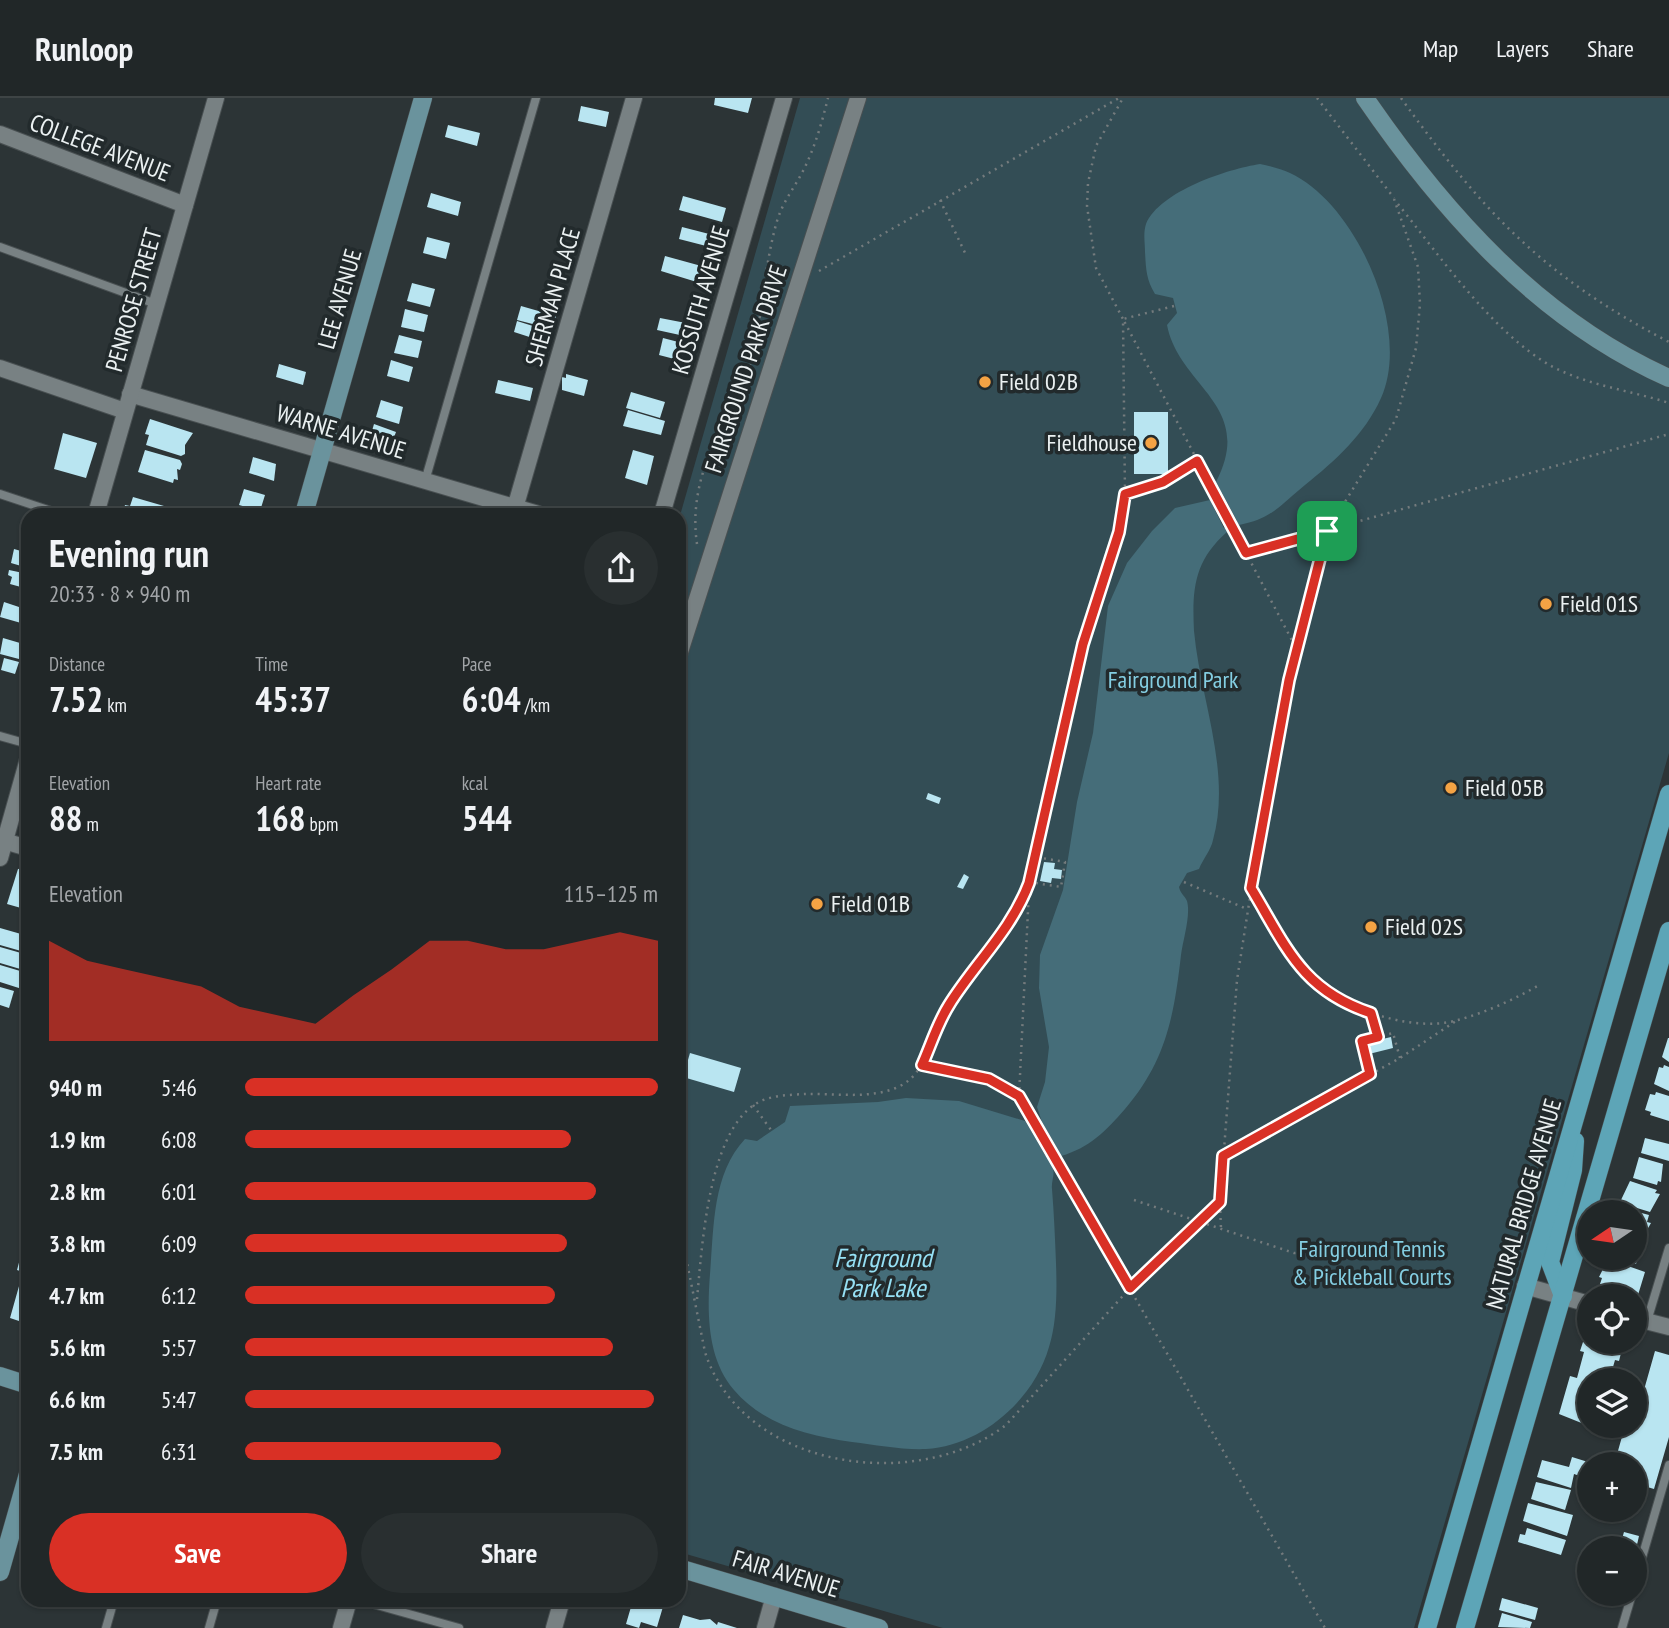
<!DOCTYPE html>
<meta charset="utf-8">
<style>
body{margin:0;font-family:"PT Sans Narrow",sans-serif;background:#292f30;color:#f1f3f6;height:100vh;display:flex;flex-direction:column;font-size:26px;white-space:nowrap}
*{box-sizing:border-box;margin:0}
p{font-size:23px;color:#a2a5a8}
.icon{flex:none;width:38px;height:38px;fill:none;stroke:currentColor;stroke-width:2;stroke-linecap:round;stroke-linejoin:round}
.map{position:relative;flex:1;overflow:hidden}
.details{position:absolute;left:21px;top:410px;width:665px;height:1099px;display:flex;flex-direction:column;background:#212728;border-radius:21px;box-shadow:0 2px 5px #0004,0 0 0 2px #3e4445}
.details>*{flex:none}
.needle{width:46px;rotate:257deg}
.fabs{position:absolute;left:1577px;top:1102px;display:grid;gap:14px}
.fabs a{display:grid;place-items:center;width:70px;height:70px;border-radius:50%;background:#212728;box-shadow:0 2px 5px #0004,0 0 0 2px #3e4445;font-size:35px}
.pin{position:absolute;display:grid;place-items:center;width:60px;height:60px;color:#fff;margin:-30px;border-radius:14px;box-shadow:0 4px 10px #0006}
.round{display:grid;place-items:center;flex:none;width:74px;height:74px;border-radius:37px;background:#292f30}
.overview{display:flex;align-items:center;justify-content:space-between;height:119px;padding:0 28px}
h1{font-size:38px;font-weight:700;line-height:52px}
.metrics{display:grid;grid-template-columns:repeat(3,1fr);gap:10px;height:119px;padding:7px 28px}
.metrics div{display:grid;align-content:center}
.metrics b{font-size:35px;font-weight:700}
.metrics small{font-size:19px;font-weight:400}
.metrics p{font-size:19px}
.chart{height:196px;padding:14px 28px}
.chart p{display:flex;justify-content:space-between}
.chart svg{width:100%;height:126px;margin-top:7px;fill:#d93025;opacity:.7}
.primary-button{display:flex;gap:14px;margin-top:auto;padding:14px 28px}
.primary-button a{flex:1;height:80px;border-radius:42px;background:#d93025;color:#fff;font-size:28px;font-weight:700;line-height:80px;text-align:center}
.primary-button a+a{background:#292f30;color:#f1f3f6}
ul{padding:0 28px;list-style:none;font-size:23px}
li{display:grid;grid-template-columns:112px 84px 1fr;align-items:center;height:52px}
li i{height:18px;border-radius:9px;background:#d93025}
header{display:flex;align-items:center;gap:42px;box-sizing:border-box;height:98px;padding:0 35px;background:#212728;border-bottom:2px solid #3e4445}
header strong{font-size:33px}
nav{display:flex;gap:38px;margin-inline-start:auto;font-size:24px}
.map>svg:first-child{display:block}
.green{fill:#334d55}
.water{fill:#456d79}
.pier{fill:#2c3436}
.building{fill:#b9e5f1}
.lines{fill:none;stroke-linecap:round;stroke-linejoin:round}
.lane-casing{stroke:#484f51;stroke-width:10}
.street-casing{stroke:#484f51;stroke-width:18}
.secondary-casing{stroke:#484f51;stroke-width:19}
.primary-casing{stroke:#484f51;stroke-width:19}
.path{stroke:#747b7d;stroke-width:2.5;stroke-dasharray:2 5;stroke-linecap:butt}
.lane{stroke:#788183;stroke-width:8}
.street{stroke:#788183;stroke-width:16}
.secondary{stroke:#6a939d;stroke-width:18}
.primary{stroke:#5da5b7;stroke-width:18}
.route-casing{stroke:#fff;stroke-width:14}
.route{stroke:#d93025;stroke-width:9}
.poi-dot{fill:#f4a344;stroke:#222a2c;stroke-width:2.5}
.labels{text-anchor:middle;stroke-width:7;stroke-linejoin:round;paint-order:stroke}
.street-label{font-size:24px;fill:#ebf1f2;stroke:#222a2c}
.poi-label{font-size:24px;fill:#ebf1f2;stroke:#222a2c;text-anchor:start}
.park-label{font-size:24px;fill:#84cee2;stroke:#222a2c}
.water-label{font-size:26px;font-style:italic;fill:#96e0f4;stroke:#222a2c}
</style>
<header>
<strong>Runloop</strong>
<nav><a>Map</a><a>Layers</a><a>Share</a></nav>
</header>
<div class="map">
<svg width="1669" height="1530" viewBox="0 0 1669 1530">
<rect width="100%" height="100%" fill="#2c3436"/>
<!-- green -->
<path class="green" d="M800,0H1669V655L1414,1530H943L679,1454V421Z"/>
<!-- water -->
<path class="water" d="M1260,66C1270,68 1281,71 1290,75C1357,106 1412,232 1381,300C1365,336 1335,363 1305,387C1280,407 1272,421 1239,427L1236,423L1225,430L1227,434C1194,463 1192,491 1194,533C1200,600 1232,674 1213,742C1211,752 1203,761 1199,771L1187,775L1179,789C1180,795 1185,798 1187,803C1191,817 1183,842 1181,857C1174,918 1166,963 1125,1011C1106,1033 1089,1050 1061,1058L1057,1050L1045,1057C1048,1061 1052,1066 1053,1071C1055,1076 1051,1085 1052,1091C1054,1116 1055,1140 1056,1165C1057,1192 1057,1224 1049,1249C1034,1302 981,1348 926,1351C902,1352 876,1347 852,1344C808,1338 764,1327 734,1292C707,1261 707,1214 710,1176C714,1130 712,1076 745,1041L757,1043L785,1024L790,1008L878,1004L906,1000L959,1003L1025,1023L1030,1031L1042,1024L1037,1009L1045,984L1049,949L1039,890L1040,857L1063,792L1077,704L1093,635L1108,508L1127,465L1152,433L1175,410L1210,402L1222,395L1216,384C1256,307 1179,289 1167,227L1177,215L1173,200L1155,196C1146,181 1146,171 1145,154C1145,145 1143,135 1146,126C1160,93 1228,71 1260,66Z"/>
<!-- pier -->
<g class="pier">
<path d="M1222,395L1237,423L1224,430L1210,402Z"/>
<path d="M1042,1024L1057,1050L1045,1057L1030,1031Z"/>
</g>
<!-- building -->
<g class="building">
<path d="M715,0H752L748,15L714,7Z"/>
<path d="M581,8L609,14L606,29L578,23Z"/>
<path d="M448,27L480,35L477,48L445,39Z"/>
<path d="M431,95L461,104L458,118L427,109Z"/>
<path d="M683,98L726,110L722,124L679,112Z"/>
<path d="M682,129L717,138L714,150L679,141Z"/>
<path d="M427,139L450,145L446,161L423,155Z"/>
<path d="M665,158L705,169L700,185L661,173Z"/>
<path d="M412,185L435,191L430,209L407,203Z"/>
<path d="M521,208L556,218L552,231L517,222Z"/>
<path d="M405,211L428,217L424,234L401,229Z"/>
<path d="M660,220L691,226L689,239L657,232Z"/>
<path d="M517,223L552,234L548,245L514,234Z"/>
<path d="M399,237L422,243L418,260L394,255Z"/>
<path d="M663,240L686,246L682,263L659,257Z"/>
<path d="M391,262L413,269L409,284L387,278Z"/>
<path d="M279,266L306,274L303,287L276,279Z"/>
<path d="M566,276L588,282L584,298L562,292V279L566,280Z"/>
<path d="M498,282L533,290L530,303L495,295Z"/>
<path d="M631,294L665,304L660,320L626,310Z"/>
<path d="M381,302L403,309L399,326L376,319Z"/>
<path d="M628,312L665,323L661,337L623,328Z"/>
<rect x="1134" y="314" width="34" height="62"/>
<path d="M150,321L193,335L185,347V356L181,358L146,347L149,337L145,336Z"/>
<path d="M374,326L396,334L390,350L369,343Z"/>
<path d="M63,335L97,345L86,380L54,371Z"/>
<path d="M145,352L180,362L182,366L180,372L177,371L178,382L174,381L173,385L138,374Z"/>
<path d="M633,352L654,358L647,387L625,380Z"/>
<path d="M253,359L276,366L274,383L249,375Z"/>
<path d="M244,391L265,397L260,413L239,407Z"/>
<path d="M133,399L164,408L162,416L123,415L125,407L130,408Z"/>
<path d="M25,422L28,423V446L19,444Z"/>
<path d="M14,451L28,455V470L11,465Z"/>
<path d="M9,472L28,476V491L10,486L12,479L8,477Z"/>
<path d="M4,504L28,512V527L0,519Z"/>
<path d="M3,540L20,545L19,549L23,550L19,561L0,556Z"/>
<path d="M4,560L19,564L15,576L1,572Z"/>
<path d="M928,695L941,700L939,706L926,701Z"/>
<path d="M1044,764L1055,765L1054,771L1062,772L1061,781L1052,780L1051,785L1040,783Z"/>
<path d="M25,770L28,771V812L7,806L18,771Z"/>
<path d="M964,776L969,779L963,791L957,789Z"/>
<path d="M0,830L28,838V855L0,847Z"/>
<path d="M0,849L28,857L27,873L0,865Z"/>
<path d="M0,867L27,875L28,881L22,891L0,884Z"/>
<path d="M0,889L14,893L9,910L0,907Z"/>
<path d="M1391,939L1393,950L1369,956L1366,945Z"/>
<path d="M1668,940H1669V964L1662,959Z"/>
<path d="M690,955L741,970L734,994L683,979Z"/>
<path d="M1664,967L1669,969V993L1654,986L1659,969L1663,970Z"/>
<path d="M1656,994L1669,998V1023L1650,1017L1651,1014L1645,1012L1650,996L1655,997Z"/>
<path d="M1645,1040L1669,1046V1063L1641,1055Z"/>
<path d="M1639,1059L1663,1066L1661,1084L1658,1083L1657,1087L1633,1080Z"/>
<path d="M1630,1083L1657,1092L1655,1095L1660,1096L1650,1114L1624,1106L1625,1103L1621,1102Z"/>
<path d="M1619,1109L1649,1117L1647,1124L1651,1125L1643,1139L1634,1137V1115H1617Z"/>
<path d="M1634,1140L1643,1142L1636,1166L1620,1161L1634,1160Z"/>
<path d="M21,1157L28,1159V1226L10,1220L23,1174L17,1172Z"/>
<path d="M1608,1161L1645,1174L1638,1197L1600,1186L1602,1180L1599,1179Z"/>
<path d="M1583,1244H1609L1621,1255L1619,1263L1615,1262L1609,1283H1589V1328L1559,1316L1570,1278L1577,1280L1584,1254L1580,1253Z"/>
<path d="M1655,1253L1669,1257V1339L1654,1391L1634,1385V1367H1614L1625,1328H1634V1312L1638,1313Z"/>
<path d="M1572,1359L1588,1364L1583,1379L1574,1376L1571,1390L1537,1379L1542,1362L1569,1369Z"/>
<path d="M1536,1384L1571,1392L1565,1412L1531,1401Z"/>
<path d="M1528,1405L1573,1417L1567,1438L1523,1423Z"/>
<path d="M1527,1430L1566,1442L1561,1457L1518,1444L1520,1436L1525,1437Z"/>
<path d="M1624,1434L1639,1438L1636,1451L1620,1448Z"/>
<path d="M1502,1500L1538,1510L1535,1522L1499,1512Z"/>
<path d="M633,1502H665L657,1529L641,1524L639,1530L626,1526Z"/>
<path d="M1502,1515L1532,1524L1530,1530L1498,1529Z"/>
<path d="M683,1517L700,1522L710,1521L717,1527L718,1524L737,1530H679Z"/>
</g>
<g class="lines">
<!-- lane casing -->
<g class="lane-casing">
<g id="lane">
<path d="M0,149L156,206"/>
<path d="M425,383L536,0"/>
<path d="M0,396L60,416"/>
<path d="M0,638L28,646"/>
<path d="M1647,1223L1669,1150"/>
<path d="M1634,1487L1669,1367"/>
<path d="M359,1502L459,1530"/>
<path d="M106,1530L114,1502"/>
<path d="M209,1530L217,1502"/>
<path d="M1622,1530L1632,1496"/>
</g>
</g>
<!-- street casing -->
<g class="street-casing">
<g id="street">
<path d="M0,36L185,107"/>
<path d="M0,270L125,313"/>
<path d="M130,296L538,416"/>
<path d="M515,410L634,0"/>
<path d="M96,416L216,0"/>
<path d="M662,416L784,0"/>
<path d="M679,557L858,0"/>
<path d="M0,742L28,750"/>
<path d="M0,760L28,661"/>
<path d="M1525,1188L1589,1206"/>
<path d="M1634,1220L1669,1229"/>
<path d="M341,1530L349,1502"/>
<path d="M554,1530L562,1502"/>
<path d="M765,1530L774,1498"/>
</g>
</g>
<!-- secondary casing -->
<g class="secondary-casing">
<g id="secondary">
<path d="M1365,0C1444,115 1539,222 1669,280"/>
<path d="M304,416L423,0"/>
<path d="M0,1278L28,1287"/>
<path d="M679,1470L879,1530"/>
<path d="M0,1474L28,1376"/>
</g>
</g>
<!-- primary casing -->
<g class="primary-casing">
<g id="primary">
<path d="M1563,1198L1550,1164L1573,1072L1575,1043"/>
<path d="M1427,1530L1669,696"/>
<path d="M1465,1530L1669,833"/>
</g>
</g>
<!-- path -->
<g class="path">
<path d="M1317,0L1394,100"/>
<path d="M1401,0C1483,114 1543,178 1669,244"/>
<path d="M940,102L967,159"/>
<path d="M1398,106C1440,158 1503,250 1566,275C1599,289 1635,294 1669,305"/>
<path d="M819,173L1119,0"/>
<path d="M764,190L780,193"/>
<path d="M1174,208L1123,221L1296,550"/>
<path d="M1125,396L1163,384L1197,363"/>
<path d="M697,446C691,406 702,368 720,333C729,315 740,299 746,280C763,229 762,175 777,123C783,103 795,89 804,71C815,49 822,24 828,0"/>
<path d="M1246,455L1669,336"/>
<path d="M679,484L687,474"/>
<path d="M1029,784L1061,789L1065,764L1036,759"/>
<path d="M1184,784L1247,811"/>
<path d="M1252,791C1266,815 1277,843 1295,865C1327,905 1407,937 1458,922C1487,914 1515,901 1541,886"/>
<path d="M1371,915L1377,939"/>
<path d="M922,967L989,981L1019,998L1325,1530"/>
<path d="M1370,977L1362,943L1393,935L1400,960"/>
<path d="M1019,998L1029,792"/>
<path d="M753,1007L771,1032"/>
<path d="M1223,1058L1400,960L1456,923"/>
<path d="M1134,1102L1294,1155L1332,1152"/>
<path d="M1220,1106L1221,1131"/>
<path d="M679,1125L705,1254C742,1371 916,1396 1006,1327L1130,1190L1220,1104L1237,882L1268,685L1296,550L1327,433L1396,321L1416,250L1420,206L1418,169L1394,101"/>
<path d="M697,1201C702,1149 708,1038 754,1007C768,997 789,997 805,996C835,995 872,1002 900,988C925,976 929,945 940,922C965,872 1010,838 1029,785L1083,546L1119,434L1125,396L1123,221L1096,170L1087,108L1088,85L1096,48L1123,0"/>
</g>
<!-- lane -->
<use href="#lane" class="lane"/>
<!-- street -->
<use href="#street" class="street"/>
<!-- secondary -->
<use href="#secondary" class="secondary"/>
<!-- primary -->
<use href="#primary" class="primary"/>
</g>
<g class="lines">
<!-- route casing -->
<g class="route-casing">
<path id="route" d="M1197,363L1246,455L1327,433L1289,582L1251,790C1286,848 1301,892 1371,915L1378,939L1362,943L1370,976L1223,1058L1220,1104L1130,1190L1019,998L989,981L922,967C931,947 937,926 949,907C975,865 1011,833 1029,785L1083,546L1119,434L1125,396L1163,384Z"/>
</g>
<!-- route -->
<use href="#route" class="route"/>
</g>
<!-- markers -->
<g class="poi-dot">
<circle cx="985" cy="284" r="7"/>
<circle cx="1151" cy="345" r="7"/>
<circle cx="1546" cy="506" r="7"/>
<circle cx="1451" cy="690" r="7"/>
<circle cx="817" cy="806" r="7"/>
<circle cx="1371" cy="829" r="7"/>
</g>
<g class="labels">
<!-- street labels -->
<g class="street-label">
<text transform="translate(100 50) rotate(21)" y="8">COLLEGE AVENUE</text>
<text transform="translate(553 199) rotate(-74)" y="8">SHERMAN PLACE</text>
<text transform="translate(340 201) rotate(-74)" y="8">LEE AVENUE</text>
<text transform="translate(134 202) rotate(-74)" y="8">PENROSE STREET</text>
<text transform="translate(701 202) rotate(-74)" y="8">KOSSUTH AVENUE</text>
<text transform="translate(746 271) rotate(-72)" y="8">FAIRGROUND PARK DRIVE</text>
<text transform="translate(341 334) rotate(17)" y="8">WARNE AVENUE</text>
<text transform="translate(1524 1106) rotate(-74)" y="8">NATURAL BRIDGE AVENUE</text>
<text transform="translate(786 1476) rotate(17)" y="8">FAIR AVENUE</text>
</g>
<!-- poi labels -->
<g class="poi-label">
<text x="999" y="292">Field 02B</text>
<text x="1137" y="353" text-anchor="end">Fieldhouse</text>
<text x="1560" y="514">Field 01S</text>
<text x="1465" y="698">Field 05B</text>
<text x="831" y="814">Field 01B</text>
<text x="1385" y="837">Field 02S</text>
</g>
<!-- park labels -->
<g class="park-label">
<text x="1173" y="590">Fairground Park</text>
<text x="1372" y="1159">Fairground Tennis<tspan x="1372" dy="28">&amp; Pickleball Courts</tspan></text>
</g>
<!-- water labels -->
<g class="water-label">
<text x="883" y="1169">Fairground<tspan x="883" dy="30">Park Lake</tspan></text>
</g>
</g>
</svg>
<div class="fabs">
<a><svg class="needle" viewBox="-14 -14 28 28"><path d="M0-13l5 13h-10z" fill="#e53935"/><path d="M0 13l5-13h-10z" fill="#a2a5a8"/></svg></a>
<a><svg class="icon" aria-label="locate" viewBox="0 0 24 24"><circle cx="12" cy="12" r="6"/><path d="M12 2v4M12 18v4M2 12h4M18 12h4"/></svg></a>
<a><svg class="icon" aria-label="layers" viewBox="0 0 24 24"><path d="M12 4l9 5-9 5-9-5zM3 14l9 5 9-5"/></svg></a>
<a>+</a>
<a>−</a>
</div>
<div class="pin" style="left:1327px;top:433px;background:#1e9e55"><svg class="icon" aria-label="arrive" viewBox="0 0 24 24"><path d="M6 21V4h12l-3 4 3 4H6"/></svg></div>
<section class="details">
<div class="overview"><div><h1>Evening run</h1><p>20:33 · 8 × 940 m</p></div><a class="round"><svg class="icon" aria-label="share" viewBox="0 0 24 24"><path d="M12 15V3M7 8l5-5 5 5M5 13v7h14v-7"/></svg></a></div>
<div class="metrics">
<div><p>Distance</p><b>7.52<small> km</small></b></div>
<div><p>Time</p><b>45:37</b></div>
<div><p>Pace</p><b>6:04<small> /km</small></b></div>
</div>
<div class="metrics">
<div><p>Elevation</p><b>88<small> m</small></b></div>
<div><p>Heart rate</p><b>168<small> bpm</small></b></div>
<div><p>kcal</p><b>544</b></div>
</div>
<div class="chart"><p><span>Elevation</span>115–125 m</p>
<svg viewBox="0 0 160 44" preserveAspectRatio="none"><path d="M0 44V9L10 16L20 19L30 22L40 25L50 32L60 35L70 38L80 28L90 19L100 9L110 9L120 12L130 12L140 9L150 6L160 9V44z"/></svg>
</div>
<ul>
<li><b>940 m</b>5:46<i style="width:100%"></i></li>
<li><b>1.9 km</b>6:08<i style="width:79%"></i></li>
<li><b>2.8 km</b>6:01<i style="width:85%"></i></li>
<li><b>3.8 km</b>6:09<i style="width:78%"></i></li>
<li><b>4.7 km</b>6:12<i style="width:75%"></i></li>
<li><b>5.6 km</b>5:57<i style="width:89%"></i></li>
<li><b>6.6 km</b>5:47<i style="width:99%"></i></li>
<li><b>7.5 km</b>6:31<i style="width:62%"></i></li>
</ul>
<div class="primary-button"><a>Save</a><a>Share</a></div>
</section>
</div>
